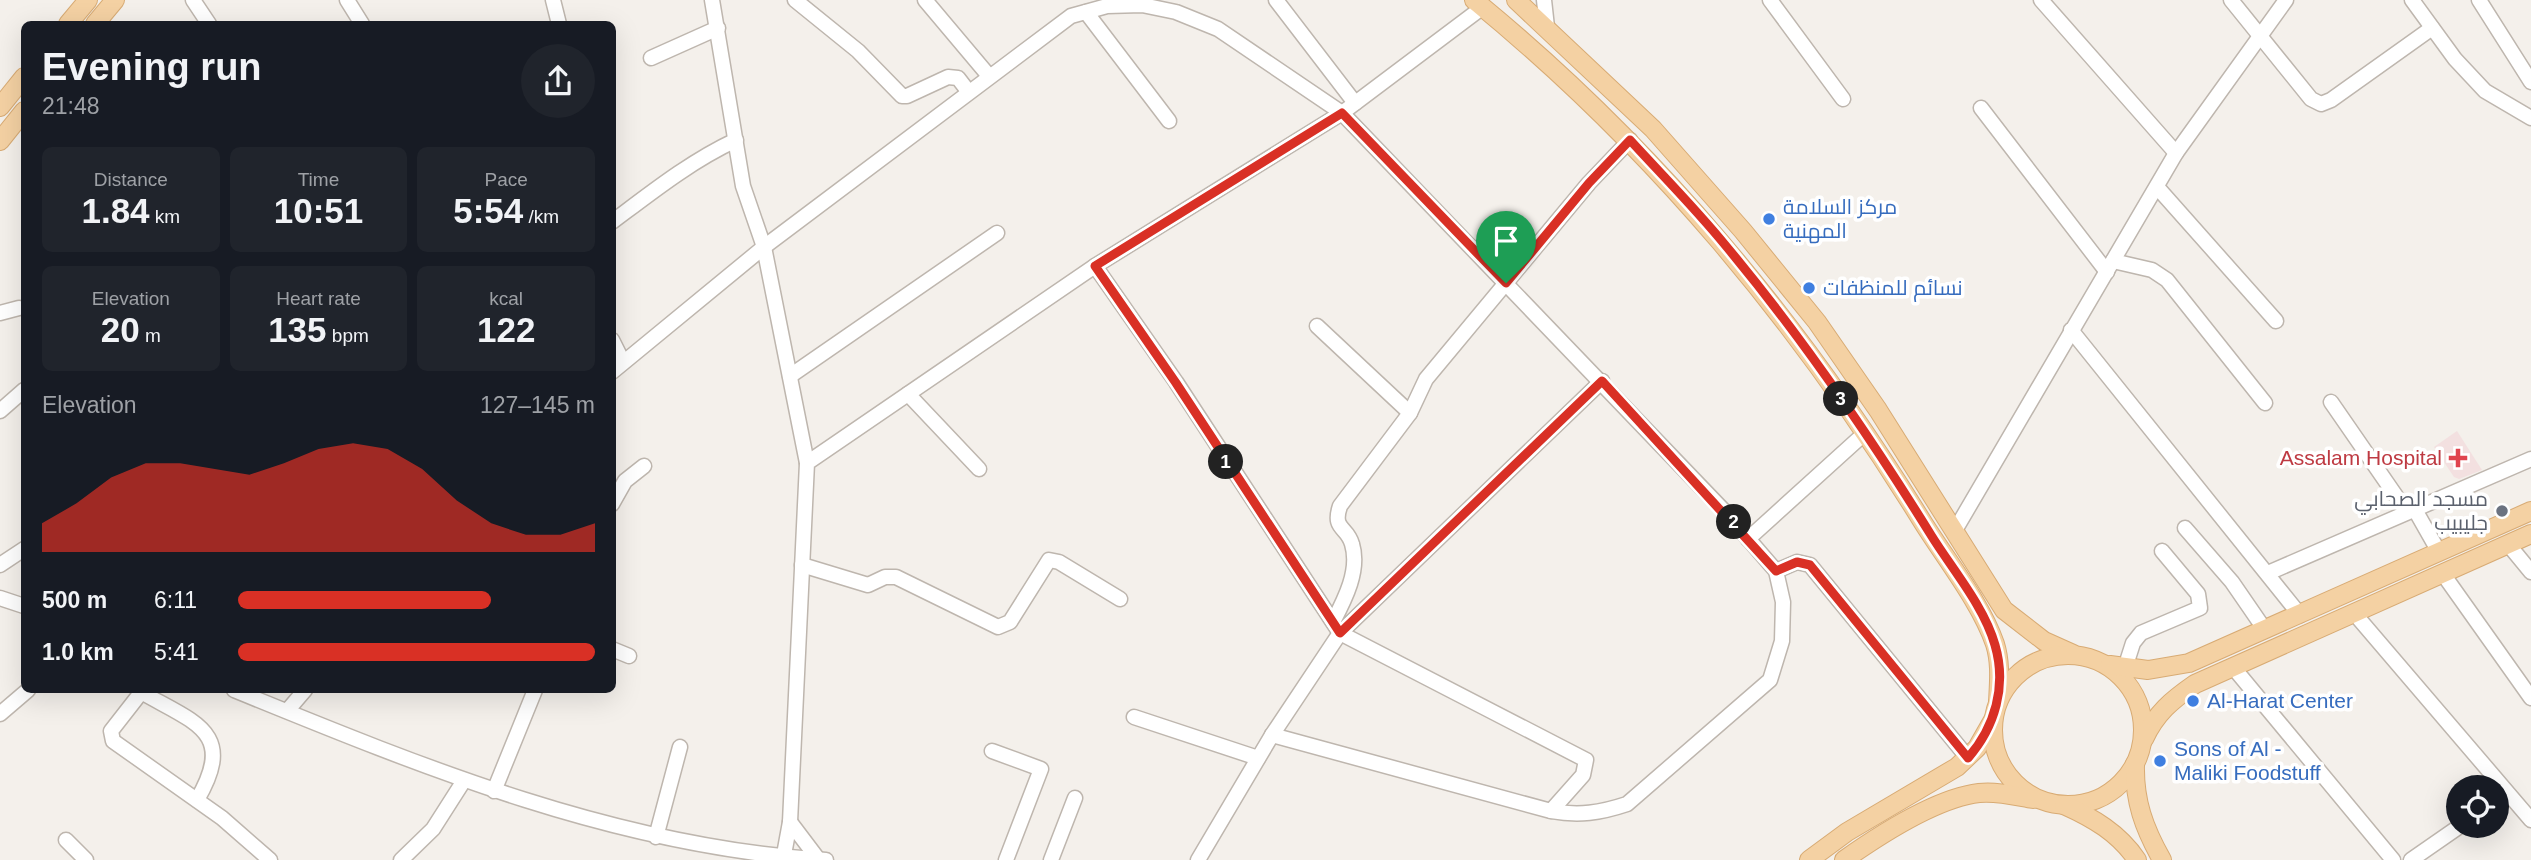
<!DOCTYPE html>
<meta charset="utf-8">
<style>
body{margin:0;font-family:Arial,Cairo,sans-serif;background:#20242c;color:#f1f3f6;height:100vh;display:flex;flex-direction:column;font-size:26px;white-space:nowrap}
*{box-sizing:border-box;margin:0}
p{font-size:23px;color:#9ea1a6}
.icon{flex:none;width:38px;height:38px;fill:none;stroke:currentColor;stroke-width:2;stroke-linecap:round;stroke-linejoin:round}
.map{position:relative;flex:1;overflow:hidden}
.drawer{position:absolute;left:21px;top:21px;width:595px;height:672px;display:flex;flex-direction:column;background:#171b24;border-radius:10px;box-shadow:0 7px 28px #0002}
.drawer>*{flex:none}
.fabs{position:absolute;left:2446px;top:775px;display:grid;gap:14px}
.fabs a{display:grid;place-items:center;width:63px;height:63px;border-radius:50%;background:#171b24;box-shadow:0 7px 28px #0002;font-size:35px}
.pin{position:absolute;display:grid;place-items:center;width:60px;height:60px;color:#fff;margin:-72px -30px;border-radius:50% 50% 50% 0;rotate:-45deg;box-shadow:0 0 7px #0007}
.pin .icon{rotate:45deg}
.km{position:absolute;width:35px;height:35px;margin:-18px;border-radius:50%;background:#222;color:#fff;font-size:19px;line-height:35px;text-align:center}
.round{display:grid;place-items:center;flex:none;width:74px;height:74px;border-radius:37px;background:#20242c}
.overview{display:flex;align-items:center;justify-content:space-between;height:119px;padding:0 21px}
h1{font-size:38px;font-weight:700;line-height:52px}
.stats{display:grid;grid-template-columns:repeat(3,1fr);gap:10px;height:119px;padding:7px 21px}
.stats div{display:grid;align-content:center;border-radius:10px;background:#20242c;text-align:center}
.stats b{font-size:35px;font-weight:700}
.stats small{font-size:19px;font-weight:400}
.stats p{font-size:19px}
.chart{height:196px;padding:14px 21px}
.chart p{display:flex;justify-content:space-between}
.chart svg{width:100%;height:126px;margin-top:7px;fill:#d93025;opacity:.7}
ul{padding:0 21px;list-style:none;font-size:23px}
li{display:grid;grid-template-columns:112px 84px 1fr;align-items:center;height:52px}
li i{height:18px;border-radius:9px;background:#d93025}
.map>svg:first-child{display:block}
.medical{fill:#f3e0e0}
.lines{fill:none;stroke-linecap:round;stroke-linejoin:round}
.minor-casing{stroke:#beb6ae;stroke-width:17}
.major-casing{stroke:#d8ab74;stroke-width:20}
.minor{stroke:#fff;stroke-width:14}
.major{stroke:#f4d1a3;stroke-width:18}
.route-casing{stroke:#fff;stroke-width:14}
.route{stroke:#d93025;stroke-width:9}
.shop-dot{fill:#3f7fe0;stroke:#fff;stroke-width:2.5}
.health-dot{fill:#e0444e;stroke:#fff;stroke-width:2.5}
.worship-dot{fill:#6b7280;stroke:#fff;stroke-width:2.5}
.labels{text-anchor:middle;stroke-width:7;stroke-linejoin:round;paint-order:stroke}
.shop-label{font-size:21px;fill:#366cbe;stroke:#fff;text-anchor:start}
.health-label{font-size:21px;fill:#be3a42;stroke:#fff;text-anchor:end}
.worship-label{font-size:21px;fill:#5b616d;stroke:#fff;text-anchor:end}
</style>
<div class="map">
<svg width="2531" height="860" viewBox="0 0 2531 860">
<rect width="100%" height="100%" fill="#f4f0eb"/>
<!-- medical -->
<path class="medical" d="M2457,431L2482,470L2459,479L2454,477L2434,447Z"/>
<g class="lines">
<!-- minor casing -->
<g class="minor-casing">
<g id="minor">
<path d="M193,0L209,24"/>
<path d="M347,0L362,24"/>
<path d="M553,0L559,24"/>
<path d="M712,0L743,186L764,247L807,463"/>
<path d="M795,0L858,51L902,96H907L948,77L958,78L968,91"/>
<path d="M925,0L989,76"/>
<path d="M1276,0L1355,103"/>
<path d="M1544,0L1547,27"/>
<path d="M1770,0L1843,99"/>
<path d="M2041,0L2176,153"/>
<path d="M2231,0L2311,99L2321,104L2331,100L2432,28"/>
<path d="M2412,0L2455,59L2485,91L2531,118"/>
<path d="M2479,0L2531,82"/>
<path d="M1086,12L1169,121"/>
<path d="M651,58L718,28"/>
<path d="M1981,108L2107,272"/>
<path d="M2157,187L2276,321"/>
<path d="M612,222C652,192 691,161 736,140"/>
<path d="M2113,261L2152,270L2167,280L2265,403"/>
<path d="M1095,266L1176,382L1340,633L1586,760L1583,775L1551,811"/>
<path d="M0,313L19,308"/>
<path d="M1317,326L1410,413"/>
<path d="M2071,330L2300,615"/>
<path d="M612,340L623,362"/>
<path d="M612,372L764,247L1071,16L1107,6L1142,5L1176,12L1218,29L1342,113L1725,512L1776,571L1783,602L1782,641L1770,680L1627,804C1600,813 1579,816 1551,811L1272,735"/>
<path d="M790,376L997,233"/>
<path d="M908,394L979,469"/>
<path d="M2331,402L2407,512"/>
<path d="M0,411L24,390"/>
<path d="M612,504L625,481L644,466"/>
<path d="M2414,508L2439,552"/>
<path d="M2185,528L2232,582L2265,630"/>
<path d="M1954,532L2176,153L2286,0"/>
<path d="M1748,539L1865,433"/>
<path d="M2508,544L2531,572"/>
<path d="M0,565L24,549"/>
<path d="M802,565L868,585L885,577H896L998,627L1010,622L1049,560L1059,562L1120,599"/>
<path d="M1776,571L1797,562L1810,565L1968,758"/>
<path d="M2268,573L2531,459"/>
<path d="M2443,574L2531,698"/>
<path d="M0,598L24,606"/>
<path d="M2354,613L2531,820"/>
<path d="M1333,622C1345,599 1360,570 1352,544C1347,526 1332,530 1340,506L1410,413L1426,379L1589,183L1630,140"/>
<path d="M612,649L629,656"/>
<path d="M2233,667L2393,860"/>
<path d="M2125,668L2133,643L2141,633L2200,608L2198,594L2162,551"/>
<path d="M143,690L111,731L113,741L222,818L270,860"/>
<path d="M234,690C425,768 618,847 826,860"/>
<path d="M141,692C195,723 237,732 197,800"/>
<path d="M287,711L305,690"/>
<path d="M0,714L28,690"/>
<path d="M1134,717L1258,758"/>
<path d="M992,751L1041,769L1006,860"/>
<path d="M494,791L535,690"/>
<path d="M790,822L818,859"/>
<path d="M656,837L680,747"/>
<path d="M66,840L86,860"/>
<path d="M401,860L433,829L463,782"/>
<path d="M783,860L790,822L807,463L1095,266L1342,113L1483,7"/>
<path d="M1051,860L1075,798"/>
<path d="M1198,860L1272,735L1340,633L1602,381"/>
<path d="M2411,860L2460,826"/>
</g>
</g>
<!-- major casing -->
<g class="major-casing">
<g id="major">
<path d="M1474,0C1655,148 1799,322 1922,521C1945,558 1981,603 1995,644C2001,663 1999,682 1998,702"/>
<path d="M1516,0L1653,129L1743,231L1817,322L1878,410L2004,610L2044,641L2073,654"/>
<path d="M68,24L88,0"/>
<path d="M95,24L115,0"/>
<path d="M0,107L24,77"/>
<path d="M0,141L24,111"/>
<circle cx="2068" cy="730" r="75"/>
<path d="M2110,665L2148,670L2189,663L2531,511"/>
<path d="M2144,739C2156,713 2172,700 2195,684L2531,534"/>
<path d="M2135,764C2134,801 2144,828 2162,860"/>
<path d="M2064,805C2093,818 2119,833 2137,860"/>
<path d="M1809,860L1847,832L1957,767L1977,748L1993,720"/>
<path d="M1844,860C1878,836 1937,798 1979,793C1997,791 2016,796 2033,799"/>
</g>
</g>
<!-- minor -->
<use href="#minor" class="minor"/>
<!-- major -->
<use href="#major" class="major"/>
</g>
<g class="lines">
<!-- route casing -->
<g class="route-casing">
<path id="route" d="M1342,113L1506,283L1589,183L1630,140C1662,175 1696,209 1726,246C1802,337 1869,435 1931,535C1952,569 1984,606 1995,645C2007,686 1995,727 1968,758L1810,565L1797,562L1776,571L1602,381L1340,633L1176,383L1095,266Z"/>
</g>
<!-- route -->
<use href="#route" class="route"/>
</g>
<!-- markers -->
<g class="shop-dot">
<circle cx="1769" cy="219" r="7"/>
<circle cx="1809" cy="288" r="7"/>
<circle cx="2193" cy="701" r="7"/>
<circle cx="2160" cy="761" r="7"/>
</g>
<path class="health-dot" d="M2454.5 447.5h7v7h7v7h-7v7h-7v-7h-7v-7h7z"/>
<circle class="worship-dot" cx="2502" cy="511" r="7"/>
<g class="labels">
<!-- shop labels -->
<g class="shop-label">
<text x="1783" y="214">مركز السلامة<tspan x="1783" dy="24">المهنية</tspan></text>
<text x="1823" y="295">نسائم للمنظفات</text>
<text x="2207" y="708">Al-Harat Center</text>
<text x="2174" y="756">Sons of Al -<tspan x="2174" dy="24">Maliki Foodstuff</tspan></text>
</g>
<!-- health labels -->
<g class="health-label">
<text x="2442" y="465">Assalam Hospital</text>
</g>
<!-- worship labels -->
<g class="worship-label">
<text x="2488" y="506">مسجد الصحابي<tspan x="2488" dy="24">جليبيب</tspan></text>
</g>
</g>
</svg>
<div class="fabs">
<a><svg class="icon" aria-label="locate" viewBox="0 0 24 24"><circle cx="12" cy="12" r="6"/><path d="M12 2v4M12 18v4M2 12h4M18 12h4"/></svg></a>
</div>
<div class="pin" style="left:1506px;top:283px;background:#1e9e55"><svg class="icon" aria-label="arrive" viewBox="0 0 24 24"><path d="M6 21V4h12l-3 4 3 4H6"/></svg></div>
<b class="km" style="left:1226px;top:462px">1</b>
<b class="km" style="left:1734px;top:522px">2</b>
<b class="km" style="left:1841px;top:399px">3</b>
<section class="drawer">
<div class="overview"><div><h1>Evening run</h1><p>21:48</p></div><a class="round"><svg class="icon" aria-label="share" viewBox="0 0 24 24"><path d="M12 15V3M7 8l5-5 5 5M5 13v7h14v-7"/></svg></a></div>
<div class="stats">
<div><p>Distance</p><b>1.84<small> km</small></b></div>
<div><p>Time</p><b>10:51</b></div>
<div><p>Pace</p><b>5:54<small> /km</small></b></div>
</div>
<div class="stats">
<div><p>Elevation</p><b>20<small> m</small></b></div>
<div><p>Heart rate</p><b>135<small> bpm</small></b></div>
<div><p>kcal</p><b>122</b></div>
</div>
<div class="chart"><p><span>Elevation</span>127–145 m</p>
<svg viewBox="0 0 160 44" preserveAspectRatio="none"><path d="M0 44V34L10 27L20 18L30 13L40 13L50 15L60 17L70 13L80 8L90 6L100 8L110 15L120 26L130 34L140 38L150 38L160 34V44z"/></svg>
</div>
<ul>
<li><b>500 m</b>6:11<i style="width:71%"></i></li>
<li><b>1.0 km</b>5:41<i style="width:100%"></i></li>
</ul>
</section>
</div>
